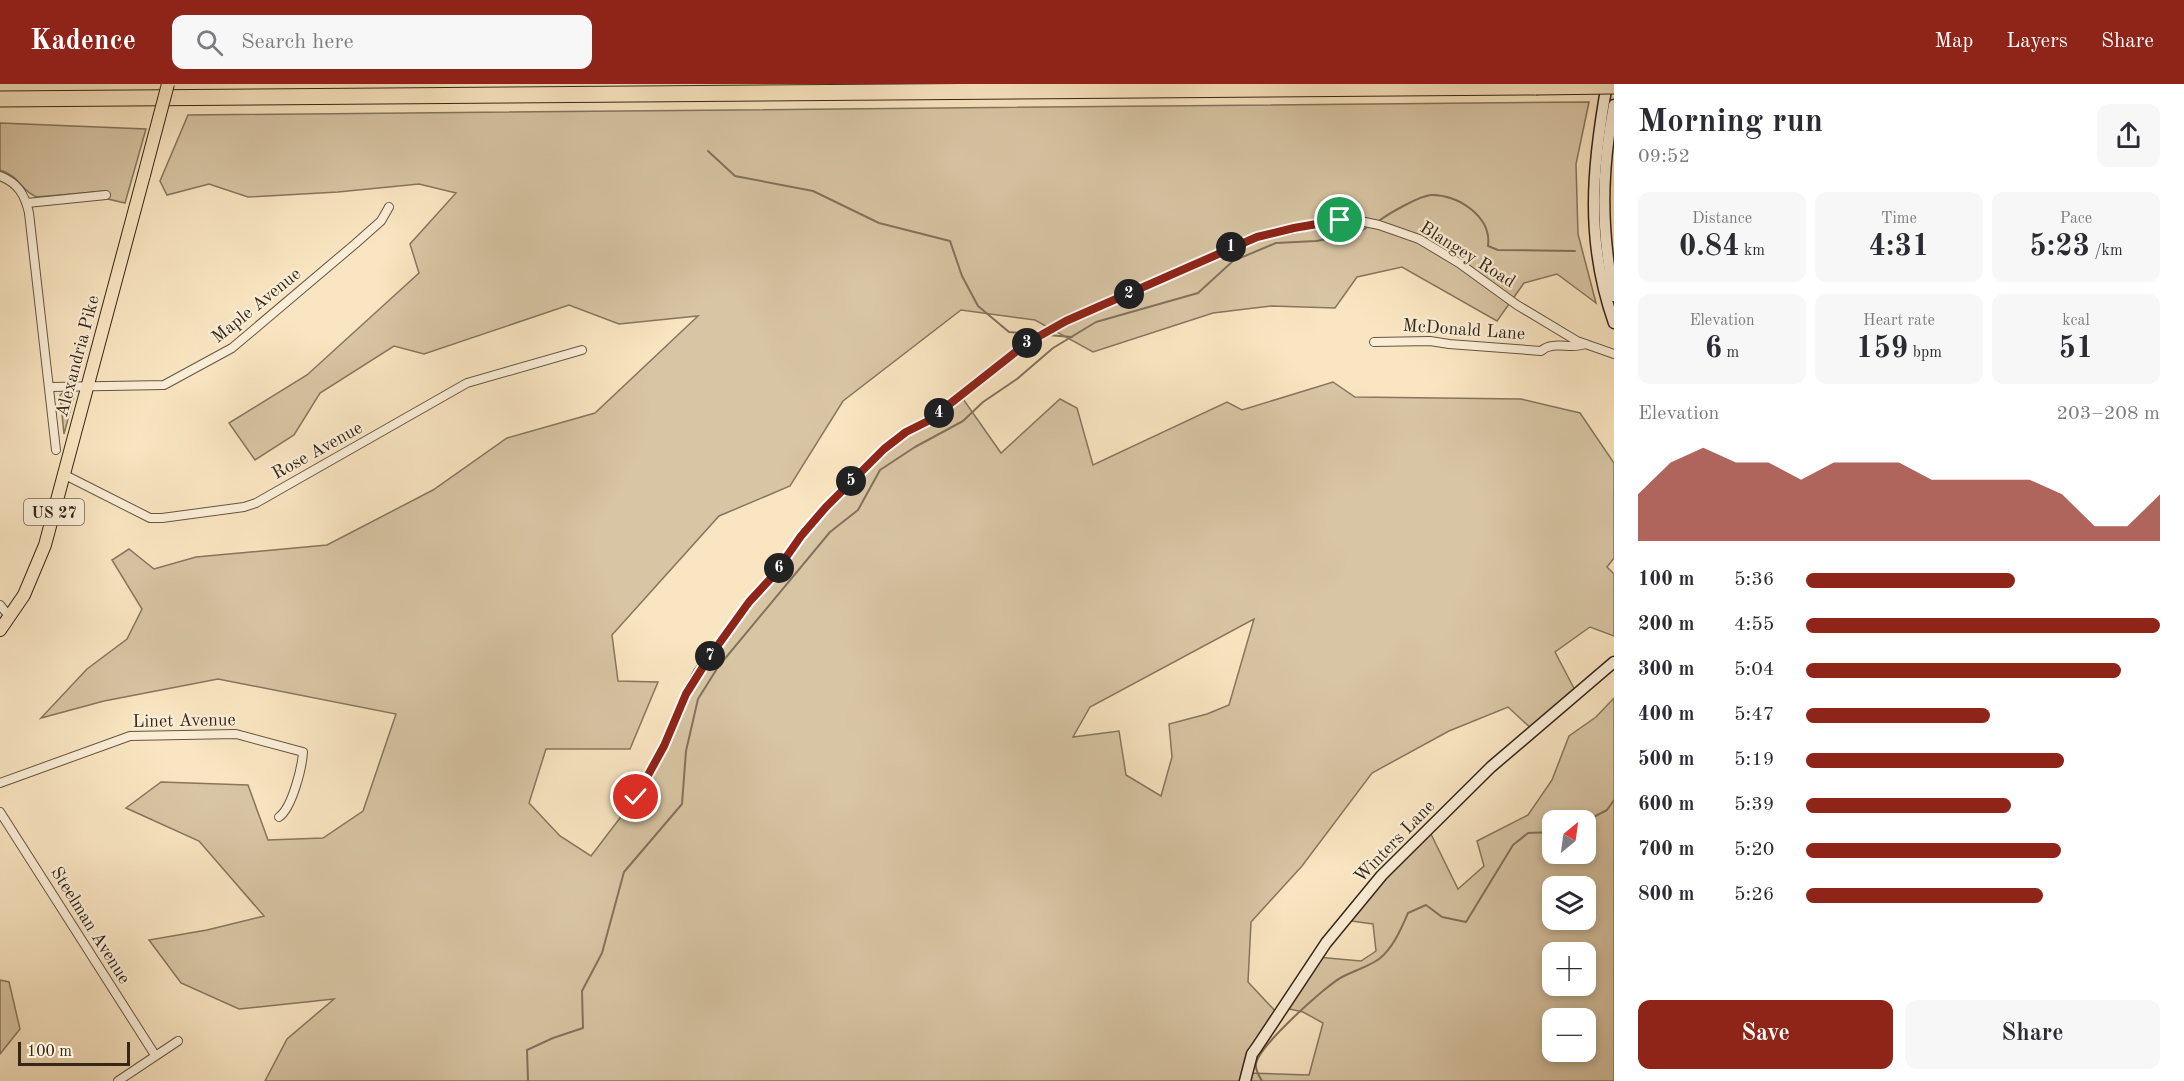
<!DOCTYPE html>
<meta charset="utf-8">
<style>
body{margin:0;font-family:"Old Standard TT",serif;background:#f7f7f7;color:#2b2b33;height:100vh;display:flex;flex-direction:column;font-size:22px;white-space:nowrap}
*{box-sizing:border-box;margin:0}
p{font-size:20px;color:#7c7c81}
.icon{flex:none;width:33px;height:33px;fill:none;stroke:currentColor;stroke-width:2;stroke-linecap:round;stroke-linejoin:round}
.map{position:relative;flex:1;overflow:hidden}
.side{display:flex;flex-direction:column;background:#fff;width:570px}
.side>*{flex:none}
.needle{width:39px;rotate:29deg}
.controls{position:absolute;left:1542px;top:726px;display:grid;gap:12px}
.controls a{display:grid;place-items:center;width:54px;height:54px;border-radius:12px;background:#fff;box-shadow:0 3px 9px #0003;font-size:30px}
.scale{position:absolute;left:18px;bottom:15px;width:112px;box-sizing:border-box;padding-left:6px;border:3px solid #342718;border-top:0;font-size:16px;line-height:21px;white-space:nowrap;color:#342718;-webkit-text-stroke:4px #fbeed7;paint-order:stroke}
.pin{position:absolute;display:grid;place-items:center;width:51px;height:51px;color:#fff;margin:-26px;border:3px solid #fff;border-radius:50%;box-shadow:0 2px 6px #0007}
.km{position:absolute;width:30px;height:30px;margin:-15px;border-radius:50%;background:#222;color:#fff;font-size:16px;line-height:30px;text-align:center}
.round{display:grid;place-items:center;flex:none;width:63px;height:63px;border-radius:12px;background:#f7f7f7}
.overview{display:flex;align-items:center;justify-content:space-between;height:102px;padding:0 24px}
h1{font-size:33px;font-weight:700;line-height:45px}
.stats{display:grid;grid-template-columns:repeat(3,1fr);gap:9px;height:102px;padding:6px 24px}
.stats div{display:grid;align-content:center;border-radius:12px;background:#f7f7f7;text-align:center}
.stats b{font-size:30px;font-weight:700}
.stats small{font-size:16px;font-weight:400}
.stats p{font-size:16px}
.chart{height:168px;padding:12px 24px}
.chart p{display:flex;justify-content:space-between}
.chart svg{width:100%;height:108px;margin-top:6px;fill:#8f2418;opacity:.7}
.cta{display:flex;gap:12px;margin-top:auto;padding:12px 24px}
.cta a{flex:1;height:69px;border-radius:12px;background:#8f2418;color:#fff;font-size:24px;font-weight:700;line-height:69px;text-align:center}
.cta a+a{background:#f7f7f7;color:#2b2b33}
ul{padding:0 24px;list-style:none;font-size:20px}
li{display:grid;grid-template-columns:96px 72px 1fr;align-items:center;height:45px}
li i{height:15px;border-radius:8px;background:#8f2418}
header{display:flex;align-items:center;gap:36px;box-sizing:border-box;height:84px;padding:0 30px;background:#8f2418;color:#fff}
header strong{font-size:28px}
nav{display:flex;gap:33px;margin-inline-start:auto;font-size:21px}
.search{width:420px;height:54px;background:#f7f7f7;display:flex;align-items:center;gap:15px;box-sizing:border-box;padding:0 21px;border-radius:12px;color:#7c7c81;font-size:22px}
main{display:flex;flex:1;min-height:0}
.map>svg:first-child{display:block}
.green{fill:#d8c5a4;stroke:#86765e;stroke-width:1.5;fill-rule:evenodd}
.lines{fill:none;stroke-linecap:round;stroke-linejoin:round}
.stream{stroke:#82725b;stroke-width:2}
.street-casing{stroke:#655642;stroke-width:10}
.secondary-casing{stroke:#342718;stroke-width:13}
.primary-casing{stroke:#342718;stroke-width:14}
.highway-casing{stroke:#342718;stroke-width:17}
.street{stroke:#fbeed7;stroke-width:8}
.secondary{stroke:#fbeed7;stroke-width:10}
.primary{stroke:#f9e5c1;stroke-width:12}
.highway{stroke:#f9e5c1;stroke-width:15}
.primary-bridge-casing{stroke:#342718;stroke-width:14;stroke-linecap:butt}
.highway-bridge-casing{stroke:#342718;stroke-width:17;stroke-linecap:butt}
.primary-bridge{stroke:#f9e5c1;stroke-width:12}
.highway-bridge{stroke:#f9e5c1;stroke-width:15}
.route-casing{stroke:#fff;stroke-width:12}
.route{stroke:#8f2418;stroke-width:8}
.labels{text-anchor:middle;stroke-width:4.5;stroke-linejoin:round;paint-order:stroke}
.shield{fill:#fbeed7;stroke:#706351;stroke-width:1.5}
.shield-label{font-size:16px;font-weight:bold;fill:#342718}
.street-label{font-size:18px;fill:#342718;stroke:#fbeed7}
</style>
<header>
<strong>Kadence</strong>
<div class="search"><svg class="icon" aria-label="search" viewBox="0 0 24 24"><circle cx="10" cy="10" r="6"/><path d="M15 15l6 6"/></svg>Search here</div>
<nav><a>Map</a><a>Layers</a><a>Share</a></nav>
</header>
<main>
<div class="map">
<svg width="1614" height="997" viewBox="0 0 1614 997">
<rect width="100%" height="100%" fill="#f9e5c1"/>
<filter id="stains"><feTurbulence type="fractalNoise" baseFrequency=".00333" numOctaves="4"/><feColorMatrix values="0 0 0 0 .2 0 0 0 0 .09 0 0 0 0 .02 0 0 0 .5 -.17"/></filter>
<radialGradient id="worn" r=".72"><stop offset=".6" stop-color="#630" stop-opacity="0"/><stop offset="1" stop-color="#630" stop-opacity=".3"/></radialGradient>
<!-- green -->
<g class="green">
<path d="M1589,18L1576,80L1578,150L1596,219L1557,190L1524,199L1497,237L1402,183L1357,193L1335,224L1271,222L1213,229L1093,268L1035,236L961,226L843,317L790,402L719,432L612,551L618,597L658,598L630,665H546L529,719L560,752L591,772L636,713L686,610L783,479L871,377L961,312L1001,369L1060,315L1077,324L1093,381L1227,318L1242,326L1333,298L1355,313L1521,315L1580,329L1614,379V474L1607,483L1614,490V552L1590,543L1555,568L1577,610L1535,648L1508,623L1449,647L1372,689L1302,782L1251,838L1248,898L1279,931L1248,989L1309,991L1323,939L1303,928L1285,924L1317,873L1361,877L1376,867L1373,840L1344,836L1428,744L1458,805L1484,782L1477,757L1528,731L1552,696L1569,652L1596,633L1614,614V997H265L287,955L334,915L239,925L181,899L149,856L207,846L264,832L199,757L126,724L161,698L248,701L268,756L323,754L363,727L396,630L218,595L104,617L41,634L87,585L127,555L142,525L112,476L129,465L154,485L196,473L327,461L433,406L507,354L595,329L698,232L619,240L569,221L424,270L394,262L320,309L294,351L255,376L229,339L307,291L419,189L410,160L456,109L419,100L338,108L248,113L209,100L167,111L160,97L188,31ZM1254,535L1229,621L1207,630L1169,640L1172,673L1161,712L1126,691L1119,647L1073,653L1090,623ZM1552,736H1586V770H1552ZM1552,802H1586V836H1552ZM1552,868H1586V902H1552ZM1552,934H1586V968H1552Z"/>
<path d="M0,39L146,45L125,119L108,115L105,107L37,113C22,108 20,92 0,86Z"/>
<path d="M66,306L74,312L64,350L60,311Z"/>
<path d="M0,896L9,898L20,945L0,970Z"/>
</g>
<g class="lines">
<!-- stream -->
<g class="stream">
<path d="M708,67L735,92L813,107L879,139L950,157L962,192L978,222L1009,248L1036,250"/>
<path d="M1380,136C1390,129 1419,112 1431,111C1458,110 1492,133 1488,162L1498,166L1575,167"/>
<path d="M1048,251L1072,253"/>
<path d="M1586,737L1607,726L1614,716"/>
<path d="M528,997L527,966L553,954L583,944L582,907L602,869L624,788L682,720L686,667L698,615L718,583L830,448L858,426L880,386L915,363L963,337L983,318L1017,295L1053,264L1096,238L1198,209L1233,177L1276,159L1316,157L1356,150L1366,144"/>
<path d="M1262,997C1259,992 1255,986 1256,980C1258,963 1325,902 1342,893C1353,887 1368,883 1379,875C1393,864 1401,845 1408,829L1426,821L1442,833L1466,838L1513,761L1528,749L1552,748"/>
</g>
<!-- street casing -->
<g class="street-casing">
<g id="street">
<path d="M0,92C18,99 25,111 29,129L56,366"/>
<path d="M27,119L106,111"/>
<path d="M1374,258L1430,257L1449,260L1541,267C1553,256 1571,266 1585,260"/>
<path d="M50,303L164,301L232,264L355,160L381,137L389,123"/>
<path d="M63,390L150,434H162L244,423L256,419L467,299L582,266"/>
<path d="M0,521L9,532"/>
<path d="M0,699L130,652L236,650L303,668C302,684 292,724 279,733"/>
<path d="M636,713L664,662L686,610L698,588L749,518L773,492L801,452L826,423L871,377L892,359L906,348L928,337L1027,259L1067,237L1256,153L1317,140L1340,136L1360,137L1379,141L1419,155L1459,179L1517,221L1577,257L1614,270"/>
<path d="M0,728L155,971"/>
<path d="M118,997L178,957"/>
</g>
</g>
<!-- secondary casing -->
<g class="secondary-casing">
<g id="secondary">
<path d="M1607,0C1592,83 1585,157 1614,239"/>
<path d="M1614,21C1601,88 1601,145 1614,212"/>
<path d="M1245,997L1252,970L1257,963L1326,859L1382,791L1491,683L1614,578"/>
</g>
</g>
<!-- primary casing -->
<g class="primary-casing">
<path id="primary" d="M0,546L24,511L45,461L144,91"/>
</g>
<!-- highway casing -->
<g class="highway-casing">
<path id="highway" d="M0,15L1536,3"/>
</g>
<!-- street -->
<use href="#street" class="street"/>
<!-- secondary -->
<use href="#secondary" class="secondary"/>
<!-- primary -->
<use href="#primary" class="primary"/>
<!-- highway -->
<use href="#highway" class="highway"/>
<!-- primary-bridge casing -->
<g class="primary-bridge-casing">
<path id="primary-bridge" d="M144,91L168,0"/>
</g>
<!-- highway-bridge casing -->
<g class="highway-bridge-casing">
<path id="highway-bridge" d="M1536,3L1614,2"/>
</g>
<!-- primary-bridge -->
<use href="#primary-bridge" class="primary-bridge"/>
<!-- highway-bridge -->
<use href="#highway-bridge" class="highway-bridge"/>
</g>
<g class="lines">
<!-- route casing -->
<g class="route-casing">
<path id="route" d="M636,713L664,662L686,610L708,575L749,518L773,492L801,452L826,423L884,365L906,348L928,337L1027,259L1066,237L1257,153L1294,144L1340,136"/>
</g>
<!-- route -->
<use href="#route" class="route"/>
</g>
<g class="labels">
<!-- shield labels -->
<rect class="shield" x="24" y="415" width="60" height="26" rx="4.5"/>
<g class="shield-label">
<text x="54" y="434">US 27</text>
</g>
<!-- street labels -->
<g class="street-label">
<text transform="translate(1468 170) rotate(32)" y="6">Blangey Road</text>
<text transform="translate(256 221) rotate(-39)" y="6">Maple Avenue</text>
<text transform="translate(1464 245) rotate(4)" y="6">McDonald Lane</text>
<text transform="translate(77 272) rotate(-75)" y="6">Alexandria Pike</text>
<text transform="translate(317 366) rotate(-29)" y="6">Rose Avenue</text>
<text transform="translate(184 636) rotate(-1)" y="6">Linet Avenue</text>
<text transform="translate(1394 757) rotate(-46)" y="6">Winters Lane</text>
<text transform="translate(91 841) rotate(58)" y="6">Steelman Avenue</text>
</g>
</g>
<rect width="100%" height="100%" filter="url(#stains)"/>
<rect width="100%" height="100%" fill="url(#worn)"/>
</svg>
<div class="controls">
<a><svg class="needle" viewBox="-14 -14 28 28"><path d="M0-13l5 13h-10z" fill="#e53935"/><path d="M0 13l5-13h-10z" fill="#7c7c81"/></svg></a>
<a><svg class="icon" aria-label="layers" viewBox="0 0 24 24"><path d="M12 4l9 5-9 5-9-5zM3 14l9 5 9-5"/></svg></a>
<a>+</a>
<a>−</a>
</div>
<div class="scale">100 m</div>
<div class="pin" style="left:1340px;top:136px;background:#1e9e55"><svg class="icon" aria-label="arrive" viewBox="0 0 24 24"><path d="M6 21V4h12l-3 4 3 4H6"/></svg></div>
<div class="pin" style="left:636px;top:713px;background:#d93025"><svg class="icon" aria-label="check" viewBox="0 0 24 24"><path d="M5 12l5 5 9-10"/></svg></div>
<b class="km" style="left:1231px;top:163px">1</b>
<b class="km" style="left:1129px;top:210px">2</b>
<b class="km" style="left:1027px;top:259px">3</b>
<b class="km" style="left:939px;top:329px">4</b>
<b class="km" style="left:851px;top:397px">5</b>
<b class="km" style="left:779px;top:484px">6</b>
<b class="km" style="left:710px;top:572px">7</b>
</div>
<section class="side">
<div class="overview"><div><h1>Morning run</h1><p>09:52</p></div><a class="round"><svg class="icon" aria-label="share" viewBox="0 0 24 24"><path d="M12 15V3M7 8l5-5 5 5M5 13v7h14v-7"/></svg></a></div>
<div class="stats">
<div><p>Distance</p><b>0.84<small> km</small></b></div>
<div><p>Time</p><b>4:31</b></div>
<div><p>Pace</p><b>5:23<small> /km</small></b></div>
</div>
<div class="stats">
<div><p>Elevation</p><b>6<small> m</small></b></div>
<div><p>Heart rate</p><b>159<small> bpm</small></b></div>
<div><p>kcal</p><b>51</b></div>
</div>
<div class="chart"><p><span>Elevation</span>203–208 m</p>
<svg viewBox="0 0 160 44" preserveAspectRatio="none"><path d="M0 44V25L10 12L20 6L30 12L40 12L50 19L60 12L70 12L80 12L90 19L100 19L110 19L120 19L130 25L140 38L150 38L160 25V44z"/></svg>
</div>
<ul>
<li><b>100 m</b>5:36<i style="width:59%"></i></li>
<li><b>200 m</b>4:55<i style="width:100%"></i></li>
<li><b>300 m</b>5:04<i style="width:89%"></i></li>
<li><b>400 m</b>5:47<i style="width:52%"></i></li>
<li><b>500 m</b>5:19<i style="width:73%"></i></li>
<li><b>600 m</b>5:39<i style="width:58%"></i></li>
<li><b>700 m</b>5:20<i style="width:72%"></i></li>
<li><b>800 m</b>5:26<i style="width:67%"></i></li>
</ul>
<div class="cta"><a>Save</a><a>Share</a></div>
</section>
</main>
